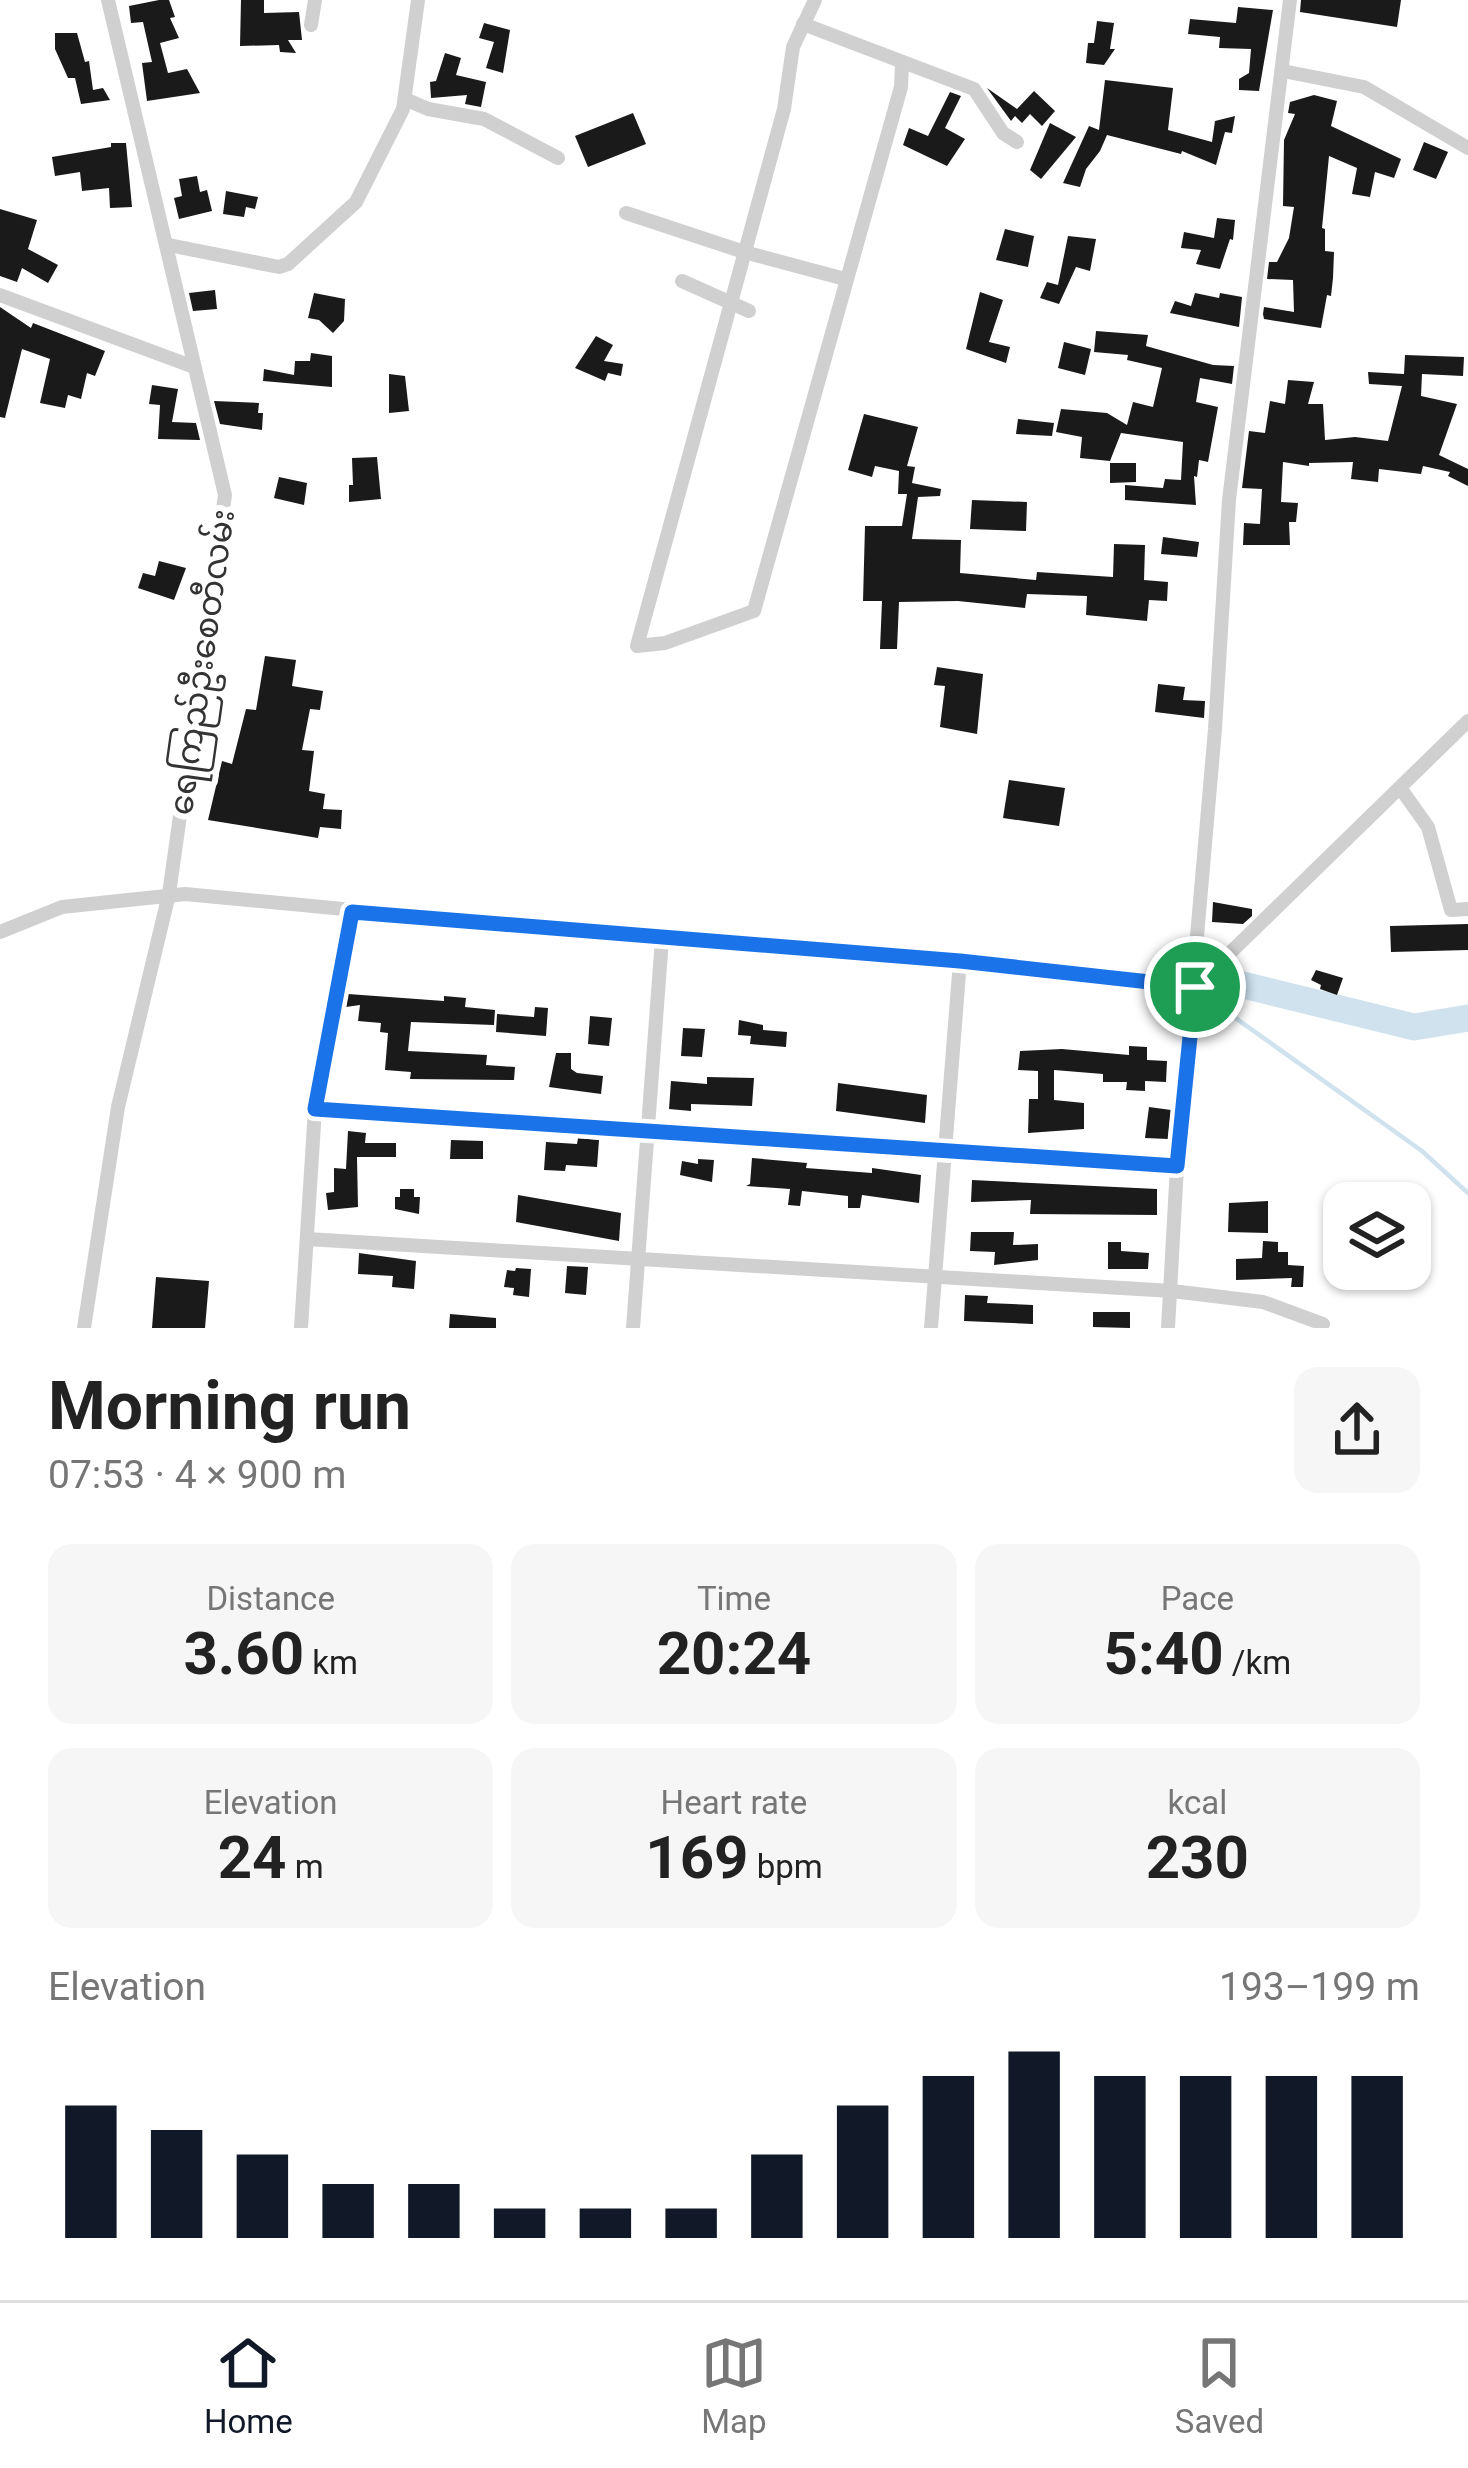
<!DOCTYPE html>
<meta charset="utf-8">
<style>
body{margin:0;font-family:Roboto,"Noto Sans Myanmar",sans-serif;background:#f6f6f6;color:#222;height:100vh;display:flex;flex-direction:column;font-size:45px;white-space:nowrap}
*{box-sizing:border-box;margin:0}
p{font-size:39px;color:#767676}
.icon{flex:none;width:66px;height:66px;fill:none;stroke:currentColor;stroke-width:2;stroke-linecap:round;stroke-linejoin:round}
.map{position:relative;height:1328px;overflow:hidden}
.details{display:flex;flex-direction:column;background:#fff;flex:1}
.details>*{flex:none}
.fabs{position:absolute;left:1323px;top:1182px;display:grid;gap:24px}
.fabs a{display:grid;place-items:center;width:108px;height:108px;border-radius:24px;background:#fff;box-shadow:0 3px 9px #0004;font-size:60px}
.pin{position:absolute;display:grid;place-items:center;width:102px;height:102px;color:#fff;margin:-51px;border:6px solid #fff;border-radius:50%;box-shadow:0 3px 12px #0007}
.round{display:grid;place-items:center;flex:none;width:126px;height:126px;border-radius:24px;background:#f6f6f6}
.overview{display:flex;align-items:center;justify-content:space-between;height:204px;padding:0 48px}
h1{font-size:66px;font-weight:700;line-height:90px}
.stats{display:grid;grid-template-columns:repeat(3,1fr);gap:18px;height:204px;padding:12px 48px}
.stats div{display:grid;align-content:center;border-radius:24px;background:#f6f6f6;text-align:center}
.stats b{font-size:60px;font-weight:700}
.stats small{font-size:33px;font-weight:400}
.stats p{font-size:33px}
.chart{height:336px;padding:24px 48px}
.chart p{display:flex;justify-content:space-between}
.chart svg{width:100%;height:216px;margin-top:12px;stroke:#111827;stroke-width:6}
.tab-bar{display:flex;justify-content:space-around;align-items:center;height:168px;border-top:3px solid #e0e0e0;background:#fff;font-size:33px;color:#767676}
.tab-bar a{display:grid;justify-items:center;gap:6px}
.tab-bar .active{color:#111827}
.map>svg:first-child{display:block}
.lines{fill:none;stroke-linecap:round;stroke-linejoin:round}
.stream{stroke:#cfe2ee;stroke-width:4.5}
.river{stroke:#cfe2ee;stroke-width:27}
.building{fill:#1a1a1a}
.minor{stroke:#d0d0d0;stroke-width:14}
.route-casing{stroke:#fff;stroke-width:24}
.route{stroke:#1a73e8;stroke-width:15}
.labels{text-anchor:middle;stroke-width:12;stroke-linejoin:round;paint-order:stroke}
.street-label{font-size:33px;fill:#333;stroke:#fff}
</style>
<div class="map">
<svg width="1468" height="1328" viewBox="0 0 1468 1328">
<rect width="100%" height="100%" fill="#fff"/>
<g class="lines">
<!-- stream -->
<path class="stream" d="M1213,1002L1422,1151L1468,1193"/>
<!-- river -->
<path class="river" d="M1219,979L1414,1027L1468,1018"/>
</g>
<!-- building -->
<g class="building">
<path d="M159,0H169L175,17L170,18L179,38L160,43L168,73L187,69L200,93L147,101L142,63L152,62L143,22L131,23L129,6Z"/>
<path d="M241,0H264V13L299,12L302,40H288L296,53L280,52L279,45L240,46Z"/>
<path d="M1301,0H1401L1397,27L1300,12Z"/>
<path d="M1238,7L1273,10L1259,91L1239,90V79L1249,73L1251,49L1219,48L1220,37L1188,34L1190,19L1236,23Z"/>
<path d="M1097,21L1114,23L1110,49H1115L1104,65L1086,63L1088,43H1094Z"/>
<path d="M484,23L510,30L503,73L486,68L494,42L479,38Z"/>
<path d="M55,33H77L85,62L89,61L93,90L103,88L110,100L81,104L75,78H68L55,49Z"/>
<path d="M445,53L461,58L456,75L486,82L481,107L465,104L467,95L431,98L430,82L436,81Z"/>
<path d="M1105,80L1173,88L1168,130L1212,142L1215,121L1235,116L1232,133L1225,132L1216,165L1182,151L1181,154L1107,135L1100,151L1086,169L1080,187L1063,183L1089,126L1099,130Z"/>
<path d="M987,88L1017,109L1034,91L1055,111L1042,126L1030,114L1022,123L1015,116L1011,121Z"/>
<path d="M950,92L961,96L945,128L965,139L947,166L903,145L909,128L928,136Z"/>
<path d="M1314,95L1337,101L1331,126L1401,159L1394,178L1375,172L1370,197L1352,194L1357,168L1329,156L1322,228L1325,229V251L1334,252L1333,278L1331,296L1327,295L1321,328L1264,319L1263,314L1264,307L1294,312L1293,280L1267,279L1269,262H1277L1289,238L1294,207L1283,206L1284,140L1295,114L1288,113L1290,102Z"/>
<path d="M633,113L646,144L588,167L575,136Z"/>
<path d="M1050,123L1076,137L1041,179L1030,170Z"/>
<path d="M1424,142L1448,152L1436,179L1413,170Z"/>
<path d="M111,143H126L132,207L110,208L109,188L82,191L80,172L55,176L52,157L111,147Z"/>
<path d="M197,176L200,192L207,190L212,211L179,219L174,198L182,196L179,179Z"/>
<path d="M226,191L258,197L255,209L246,207L244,217L223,214Z"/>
<path d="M0,209L37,220L28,249L58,265L48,283L22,268L17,282L0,276Z"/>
<path d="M1217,218L1235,220L1233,240L1230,239L1220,269L1196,264L1201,250L1181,248L1184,232L1214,238Z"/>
<path d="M1005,229L1034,236L1028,267L996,260Z"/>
<path d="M1068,236L1096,239L1090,271L1076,267L1059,304L1040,298L1047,282L1058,285Z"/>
<path d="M215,290L217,309L193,311L189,293Z"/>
<path d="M980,292L1003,300L989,342L1010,347L1006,363L966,349Z"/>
<path d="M314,293L345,299L344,321L333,333L319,320L308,318Z"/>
<path d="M1195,293L1219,298L1220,293L1242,297L1239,327L1170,313L1175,301L1191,306Z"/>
<path d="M0,307L31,328L33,323L105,351L95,376L87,373L81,399L68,395L65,408L40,403L50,359L22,349L5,418L0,417Z"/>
<path d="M1096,331L1148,335L1146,346L1213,365L1234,366L1232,384L1200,378L1196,402L1218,407L1208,462L1199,460L1197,477L1194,476L1196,505L1125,500V485L1163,488L1165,479L1181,480L1183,442L1121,433L1110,461L1080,458L1082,437L1056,432L1061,409L1107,413L1127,425L1133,402L1153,407L1162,368L1127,360L1128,355L1094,352Z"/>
<path d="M596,336L613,345L604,361L623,364L621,376L608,373L605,381L575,368Z"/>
<path d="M1064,342L1091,349L1085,375L1058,368Z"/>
<path d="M311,353L332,356V387L263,381L264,369L294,375L295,361H310Z"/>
<path d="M1405,355L1464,357L1463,376L1422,374L1421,396L1457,404L1439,455L1468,469V486L1448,476L1450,472L1423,466L1421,474L1379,469L1378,482L1351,479L1353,462L1309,463V466L1283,462L1281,502L1298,503L1296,522H1289L1290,545H1243L1244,523L1260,524L1262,489L1242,488L1249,431L1265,433L1270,401L1285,404L1288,380L1314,382L1308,404H1323L1325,440L1355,437L1388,441L1402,386L1369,384L1368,372L1404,374Z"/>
<path d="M389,374L405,376L409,411L389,413Z"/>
<path d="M152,385L178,389L172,422L196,423L200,440L158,439L160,405L149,404Z"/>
<path d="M214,401L259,403L258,413H263L262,430L220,424Z"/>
<path d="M864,414L918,427L907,466L915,467L912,483L941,489L940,496L918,497L912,539L961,540L960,573L1036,580L1037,572L1113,577L1114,544L1145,545L1144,580L1168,582L1167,601L1149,600L1147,621L1086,615L1087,596L1027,594L1025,608L958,601L899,602L897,649H880L882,601H863L865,526H902L907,494H898L899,471L875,466L872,477L848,470Z"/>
<path d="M1018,419L1054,423L1052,436L1016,434Z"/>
<path d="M377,457L381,499L349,502V485H353L352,458Z"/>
<path d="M1110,463H1136V482L1110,483Z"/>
<path d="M279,477L307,483L304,505L274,498Z"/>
<path d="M972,500L1027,502L1026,531L970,529Z"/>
<path d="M1163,537L1199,542L1197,557L1161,554Z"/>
<path d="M159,561L186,568L174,600L138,588L143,573L155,576Z"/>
<path d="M265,656L296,660L292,686L323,691L320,710L310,709L302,750L314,751L309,791L325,794L323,809L342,810L341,829L320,827L318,838L208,820L222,761L232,764L246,709L256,710Z"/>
<path d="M937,667L983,674L977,734L940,727L945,686L934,685Z"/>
<path d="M1158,684L1185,687L1183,700L1205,701L1204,718L1155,712Z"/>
<path d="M1009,780L1065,788L1059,826L1003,818Z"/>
<path d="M1213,902L1252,909V916L1243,924L1212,922Z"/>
<path d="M1468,924V950L1391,952L1390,926Z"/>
<path d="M1316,970L1343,978L1337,995L1320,989L1321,985L1311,980Z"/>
<path d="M348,994L444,1001V996L466,998L465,1007L495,1010L494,1025L411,1022L408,1051L487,1055L486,1065L515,1067L514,1080L410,1079L411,1072L385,1070L388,1033L380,1032L381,1023L358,1021L360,1005L346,1007Z"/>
<path d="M535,1007L548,1008L546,1036L496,1032L497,1014L534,1017Z"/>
<path d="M590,1016L612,1018L609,1046L588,1044Z"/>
<path d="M739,1020L763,1025V1030L787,1032L786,1047L750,1044L751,1036L738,1035Z"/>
<path d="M683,1028L705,1029L702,1057L681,1056Z"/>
<path d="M1129,1046L1147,1047V1060L1167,1061L1166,1082L1145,1081V1091L1126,1090L1127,1082H1103V1074L1054,1070V1100L1084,1103V1129L1028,1133L1029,1099H1038V1071L1018,1070L1020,1051L1062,1049L1129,1055Z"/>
<path d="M556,1053H571V1069L577,1073L603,1076L601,1094L549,1087Z"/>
<path d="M707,1077L754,1078L752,1106L691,1104V1111L669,1109L671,1081L707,1084Z"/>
<path d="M838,1083L927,1095L925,1123L836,1111Z"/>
<path d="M1149,1107L1171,1110L1168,1139L1145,1138Z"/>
<path d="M348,1131L366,1133L365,1143H396V1157H357L358,1207L328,1210L326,1193L334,1192V1168L346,1169Z"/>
<path d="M578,1138L599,1140L597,1167L566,1165L565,1171L544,1170L546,1142L577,1144Z"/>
<path d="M451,1140L483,1141V1159H450Z"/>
<path d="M752,1158L807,1163L806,1168L872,1173V1168L921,1175L919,1203L862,1195L860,1208H848V1196L802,1191L800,1206L788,1205L790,1189L746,1186L750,1184Z"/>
<path d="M698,1159L714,1160L712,1182L680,1175L682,1161L698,1164Z"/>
<path d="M972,1180L1157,1189V1215L1030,1214L1031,1200L971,1202Z"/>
<path d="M400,1189H414V1197H420L419,1214L395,1209V1197H400Z"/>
<path d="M518,1195L621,1213L619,1241L516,1222Z"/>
<path d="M1268,1201V1233L1228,1232L1229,1203Z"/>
<path d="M971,1232H1014L1013,1245L1038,1244V1260L994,1265L995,1252L970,1251Z"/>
<path d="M1263,1241L1278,1242V1252H1288V1265L1304,1266L1303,1287H1291L1292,1278L1236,1280V1259L1262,1258Z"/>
<path d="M1108,1242H1121V1251L1149,1253L1148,1269H1108Z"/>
<path d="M359,1253L416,1261L414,1289L392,1287L393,1276L358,1274Z"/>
<path d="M567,1266L588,1267L586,1295L565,1293Z"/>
<path d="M516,1268L531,1269L529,1297L513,1295L514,1288L504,1287L507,1270L515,1271Z"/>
<path d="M156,1277L209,1281L205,1328H152Z"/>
<path d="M965,1295L988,1296L987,1303L1033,1305V1324L964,1321Z"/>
<path d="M1093,1312H1130V1328L1093,1327Z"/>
<path d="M450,1314L496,1318V1328H449Z"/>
</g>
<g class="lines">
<!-- minor -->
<g class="minor">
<path d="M815,0L793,47L784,109L637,646L665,643L754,611L901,87L902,62"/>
<path d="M803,24L974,89L1003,133L1017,142"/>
<path d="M311,25L315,0"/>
<path d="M1283,71L1364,87L1468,148"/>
<path d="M405,99L428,109L484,119L558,158"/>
<path d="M626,213L744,252L845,279"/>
<path d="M169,245L279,267L288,264L356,202L403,109L418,0"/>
<path d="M682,281L749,311"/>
<path d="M0,295L194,367"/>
<path d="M1401,789L1428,827L1451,910L1468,909"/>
<path d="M0,932L62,907L185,894L662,939L960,961L1195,987L1468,721"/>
<path d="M315,1109L1177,1166"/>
<path d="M307,1239L1172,1291L1263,1302L1323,1324"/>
<path d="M84,1328L118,1107L169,894L225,495L108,0"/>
<path d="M301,1328L315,1109L352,912"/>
<path d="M633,1328L662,939"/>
<path d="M931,1328L960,961"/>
<path d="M1168,1328L1177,1166L1215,729L1229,500L1290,0"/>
</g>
</g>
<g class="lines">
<!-- route casing -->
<g class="route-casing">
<path id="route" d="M352,912L960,961L1195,987L1177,1166L315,1109Z"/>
</g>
<!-- route -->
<use href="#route" class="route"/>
</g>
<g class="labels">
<!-- street labels -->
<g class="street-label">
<text transform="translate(201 662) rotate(-82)" y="12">ရေကြည်ဦးစေတီလမ်း</text>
</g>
</g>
</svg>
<div class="fabs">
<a><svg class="icon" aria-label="layers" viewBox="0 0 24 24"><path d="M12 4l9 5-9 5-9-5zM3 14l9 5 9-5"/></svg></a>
</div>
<div class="pin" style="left:1195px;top:987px;background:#1e9e55"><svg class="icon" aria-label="arrive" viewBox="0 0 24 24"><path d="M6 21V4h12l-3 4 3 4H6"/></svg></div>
</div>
<section class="details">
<div class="overview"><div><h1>Morning run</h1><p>07:53 · 4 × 900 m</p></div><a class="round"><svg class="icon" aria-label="share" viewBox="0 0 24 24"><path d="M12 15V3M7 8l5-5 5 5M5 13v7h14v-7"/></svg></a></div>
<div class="stats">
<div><p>Distance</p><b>3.60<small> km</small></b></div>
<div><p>Time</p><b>20:24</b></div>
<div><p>Pace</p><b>5:40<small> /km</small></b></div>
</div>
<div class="stats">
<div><p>Elevation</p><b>24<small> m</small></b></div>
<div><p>Heart rate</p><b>169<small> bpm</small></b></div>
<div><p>kcal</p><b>230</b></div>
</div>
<div class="chart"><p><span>Elevation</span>193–199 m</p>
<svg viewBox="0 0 160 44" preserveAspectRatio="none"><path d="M5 44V17M15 44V22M25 44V27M35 44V33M45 44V33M55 44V38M65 44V38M75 44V38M85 44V27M95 44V17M105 44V11M115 44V6M125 44V11M135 44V11M145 44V11M155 44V11"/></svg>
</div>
</section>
<nav class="tab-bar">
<a class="active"><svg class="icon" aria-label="home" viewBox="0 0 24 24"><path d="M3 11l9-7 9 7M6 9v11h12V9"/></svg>Home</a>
<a><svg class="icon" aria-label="map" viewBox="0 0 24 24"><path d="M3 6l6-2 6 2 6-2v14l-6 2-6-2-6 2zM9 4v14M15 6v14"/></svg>Map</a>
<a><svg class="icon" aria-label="saved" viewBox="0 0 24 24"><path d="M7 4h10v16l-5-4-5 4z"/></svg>Saved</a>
</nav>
